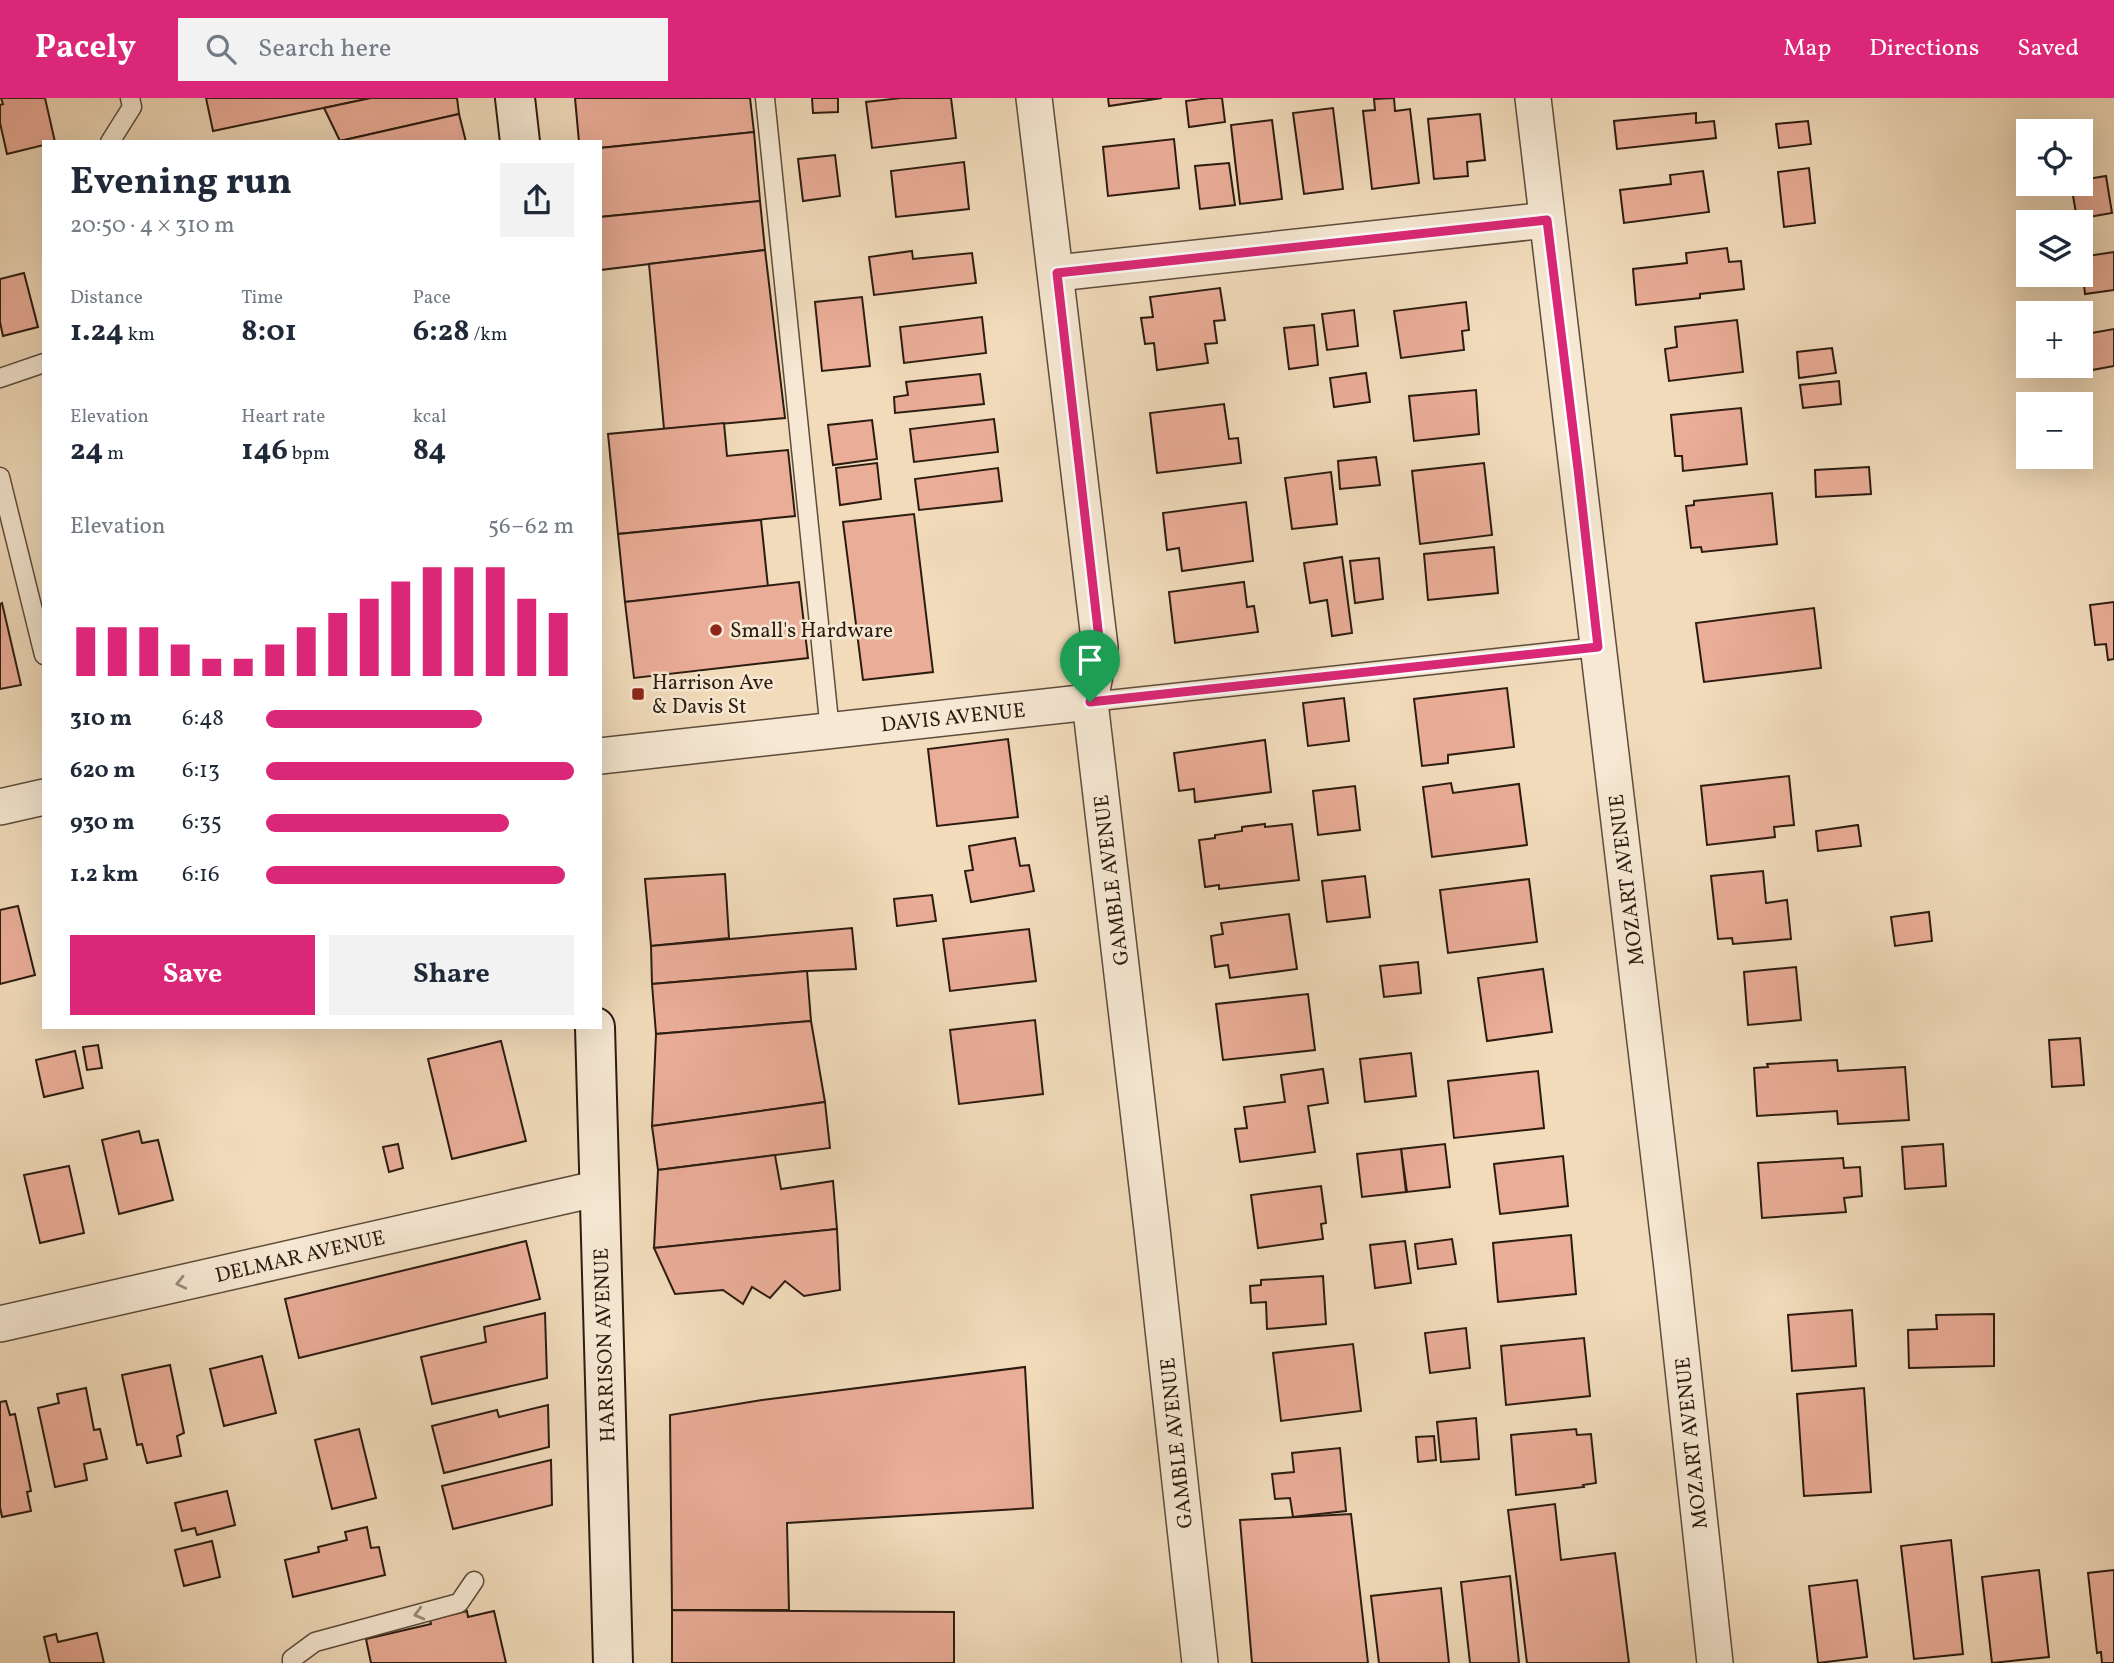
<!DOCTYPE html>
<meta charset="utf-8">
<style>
body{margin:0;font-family:Vollkorn,serif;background:#f2f2f3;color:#1f2937;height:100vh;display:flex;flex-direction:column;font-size:26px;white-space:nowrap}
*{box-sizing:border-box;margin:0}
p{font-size:23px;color:#747a83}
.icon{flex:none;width:38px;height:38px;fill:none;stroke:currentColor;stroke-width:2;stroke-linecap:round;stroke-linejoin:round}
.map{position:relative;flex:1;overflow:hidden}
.details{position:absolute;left:42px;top:42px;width:560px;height:889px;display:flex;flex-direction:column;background:#fff;border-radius:0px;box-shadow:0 7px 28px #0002}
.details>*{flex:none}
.tools{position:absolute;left:2016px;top:21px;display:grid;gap:14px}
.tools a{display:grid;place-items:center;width:77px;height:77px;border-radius:0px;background:#fff;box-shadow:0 7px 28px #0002;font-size:35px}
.pin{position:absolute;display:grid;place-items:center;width:60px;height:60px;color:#fff;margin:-72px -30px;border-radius:50% 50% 50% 0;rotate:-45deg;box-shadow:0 0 7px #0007}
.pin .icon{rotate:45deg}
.round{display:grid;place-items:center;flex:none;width:74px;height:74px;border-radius:0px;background:#f2f2f3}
.overview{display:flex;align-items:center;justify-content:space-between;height:119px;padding:0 28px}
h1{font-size:38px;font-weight:700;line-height:52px}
.figures{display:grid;grid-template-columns:repeat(3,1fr);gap:10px;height:119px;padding:7px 28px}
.figures div{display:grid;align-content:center}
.figures b{font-size:30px;font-weight:700}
.figures small{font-size:19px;font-weight:400}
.figures p{font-size:19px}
.chart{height:196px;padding:14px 28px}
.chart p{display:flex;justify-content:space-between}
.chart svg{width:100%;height:126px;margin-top:7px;stroke:#db2777;stroke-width:6}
.action{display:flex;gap:14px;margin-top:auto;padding:14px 28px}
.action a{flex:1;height:80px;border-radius:0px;background:#db2777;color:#fff;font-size:28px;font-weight:700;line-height:80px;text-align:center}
.action a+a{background:#f2f2f3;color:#1f2937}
ul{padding:0 28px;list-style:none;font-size:23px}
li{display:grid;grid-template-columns:112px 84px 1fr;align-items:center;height:52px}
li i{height:18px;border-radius:9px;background:#db2777}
header{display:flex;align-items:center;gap:42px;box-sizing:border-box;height:98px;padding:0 35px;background:#db2777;color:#fff}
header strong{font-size:33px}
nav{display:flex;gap:38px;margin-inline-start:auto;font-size:24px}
.search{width:490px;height:63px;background:#f2f2f3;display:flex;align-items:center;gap:18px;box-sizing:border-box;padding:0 24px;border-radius:0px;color:#747a83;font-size:26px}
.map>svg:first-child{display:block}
.building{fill:#eaad98;stroke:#2c1c10;stroke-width:2}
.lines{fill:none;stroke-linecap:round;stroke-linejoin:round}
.lane-casing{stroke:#5d4c3b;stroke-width:21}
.street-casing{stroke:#5d4c3b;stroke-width:38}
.secondary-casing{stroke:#2c1c10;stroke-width:42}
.lane{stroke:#f6e8d3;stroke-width:18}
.street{stroke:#f6e8d3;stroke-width:35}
.secondary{stroke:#f6e8d3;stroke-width:38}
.oneway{stroke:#9b8c7b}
.route-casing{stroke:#fff;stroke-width:14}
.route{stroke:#db2777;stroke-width:9}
.poi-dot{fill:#8f2418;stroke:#f6e8d3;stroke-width:2.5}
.labels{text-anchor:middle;stroke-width:5;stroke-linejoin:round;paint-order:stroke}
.poi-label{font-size:21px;fill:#2c1c10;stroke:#f6e8d3;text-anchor:start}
.street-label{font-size:21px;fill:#2c1c10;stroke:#f6e8d3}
</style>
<header>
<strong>Pacely</strong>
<div class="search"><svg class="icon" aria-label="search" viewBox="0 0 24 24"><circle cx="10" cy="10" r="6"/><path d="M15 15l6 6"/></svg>Search here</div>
<nav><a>Map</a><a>Directions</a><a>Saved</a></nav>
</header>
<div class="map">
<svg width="2114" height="1565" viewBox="0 0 2114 1565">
<rect width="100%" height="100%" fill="#f1dbbb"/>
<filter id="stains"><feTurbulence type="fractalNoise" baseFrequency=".00286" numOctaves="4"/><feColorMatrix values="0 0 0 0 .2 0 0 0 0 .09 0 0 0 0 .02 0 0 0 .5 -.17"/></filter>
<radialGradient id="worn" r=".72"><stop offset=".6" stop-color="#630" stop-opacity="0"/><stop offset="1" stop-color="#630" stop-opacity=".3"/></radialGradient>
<!-- building -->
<g class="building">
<path d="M1,0H45L55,44H44V47L7,56L0,25V7L3,6Z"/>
<path d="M206,0H371L213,33Z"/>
<path d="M371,0H457L459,16L340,43L324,10Z"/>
<path d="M575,0H750L754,34L600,50V44H579Z"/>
<path d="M812,0H838V14L813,15Z"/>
<path d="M901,0H951L956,40L872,50L866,4Z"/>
<path d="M1108,0H1162L1109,8Z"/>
<path d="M1209,0H1222L1225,24L1189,29L1186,3Z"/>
<path d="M1394,0L1395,13L1410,11L1419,85L1372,91L1363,13L1375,12L1374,1Z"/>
<path d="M1333,10L1343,91L1304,96L1293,15Z"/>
<path d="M1696,15V25L1714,23L1716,40L1617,51L1614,23Z"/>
<path d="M459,16L466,44L340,43Z"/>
<path d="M1480,16L1485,62L1467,64L1468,78L1434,81L1428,21Z"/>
<path d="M1272,22L1282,101L1240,106L1231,27Z"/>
<path d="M1808,23L1811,46L1779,50L1776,26Z"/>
<path d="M754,34L760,103L600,119V50Z"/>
<path d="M1174,41L1179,90L1108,98L1103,49Z"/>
<path d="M835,57L840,98L803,103L798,61Z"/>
<path d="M964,64L969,111L896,119L891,73Z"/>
<path d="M1229,65L1235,107L1200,111L1195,68Z"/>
<path d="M1809,70L1815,125L1784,129L1778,74Z"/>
<path d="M1703,73L1709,114L1624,125L1620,92L1671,86L1670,77Z"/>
<path d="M2106,78L2112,115L2077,121L2071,86H2081V82Z"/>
<path d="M760,103L765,152L600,172V119Z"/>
<path d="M1727,150L1729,164L1741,163L1744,191L1700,196V200L1636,207L1633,171L1687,165L1686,155Z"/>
<path d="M765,152L785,320L664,331L649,166Z"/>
<path d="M912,153L913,161L972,155L976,185L874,197L869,159Z"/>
<path d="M2114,154V192L2085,196L2081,159Z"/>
<path d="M24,175L38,229L3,238L0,224V181Z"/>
<path d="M1220,190L1225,222L1214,223L1217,245L1205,246L1208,265L1157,272L1154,245L1145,246L1141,220L1153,219L1150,199Z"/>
<path d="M862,199L870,268L822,273L815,204Z"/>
<path d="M1466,204L1469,232L1462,233L1464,252L1401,260L1394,213Z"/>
<path d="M1354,212L1358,248L1327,252L1322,216Z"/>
<path d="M982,219L986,255L904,265L900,229Z"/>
<path d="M1737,222L1743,274L1669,283L1665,251L1677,249L1675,229Z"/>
<path d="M1314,227L1318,267L1289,271L1284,230Z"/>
<path d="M2114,231V268L2092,272L2086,236Z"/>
<path d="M1832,250L1836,275L1799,280L1797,254Z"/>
<path d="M1366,275L1370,304L1334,309L1330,280Z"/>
<path d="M980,276L984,306L895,315L894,299L908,297L906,284Z"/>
<path d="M1839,283L1841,306L1803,310L1800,287Z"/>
<path d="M1476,292L1479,336L1414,343L1409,298Z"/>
<path d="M1224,306L1229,341L1238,340L1241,365L1157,375L1150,315Z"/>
<path d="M1741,310L1747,366L1683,373L1682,358H1675L1671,317Z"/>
<path d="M994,321L998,354L914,364L910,331Z"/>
<path d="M872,322L877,361L833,367L828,327Z"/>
<path d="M724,325L727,358L788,352L795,418L618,436L608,336Z"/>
<path d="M1376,359L1380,387L1340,391L1338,363Z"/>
<path d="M877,365L881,401L840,407L836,370Z"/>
<path d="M1484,365L1492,437L1420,446L1412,373Z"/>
<path d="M1869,369L1871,396L1816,399L1815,372Z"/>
<path d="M998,370L1002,403L919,412L915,381Z"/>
<path d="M1331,374L1337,426L1292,431L1285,380Z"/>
<path d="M1772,395L1777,446L1702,454L1701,449L1691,450L1686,408L1694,407V403Z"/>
<path d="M1246,404L1253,463L1182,473L1179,450L1167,452L1163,415Z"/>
<path d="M914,416L933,574L863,582L843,424Z"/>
<path d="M761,422L768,489L625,504L618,436Z"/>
<path d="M1494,449L1498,495L1428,502L1424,456Z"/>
<path d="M1342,459L1352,535L1332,538L1327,502L1310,505L1304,465Z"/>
<path d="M1379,460L1383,501L1355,505L1350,463Z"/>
<path d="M799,484L808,560L634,580L625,504Z"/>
<path d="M1244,484L1247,509L1254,508L1258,534L1175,545L1169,494Z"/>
<path d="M2114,504V561L2108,562L2106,546L2095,547L2090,507Z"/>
<path d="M2,505L21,587L0,591V506Z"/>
<path d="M1814,510L1821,570L1704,584L1696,525Z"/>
<path d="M1507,590L1514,649L1448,657V665L1422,668L1414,601Z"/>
<path d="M1344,600L1349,643L1308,648L1303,605Z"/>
<path d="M1008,641L1018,719L937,728L928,651Z"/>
<path d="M1265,642L1271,694L1195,704L1194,691L1179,693L1174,655Z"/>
<path d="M1789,678L1794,727L1774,729L1775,739L1707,747L1701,688Z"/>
<path d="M1451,685L1453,695L1519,686L1527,747L1432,759L1423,689Z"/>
<path d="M1355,688L1360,732L1318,737L1313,693Z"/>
<path d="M1265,726V729L1292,726L1299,782L1219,791V787L1205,789L1199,742L1215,740V737L1242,733V729Z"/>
<path d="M1858,727L1861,748L1818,753L1816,733Z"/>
<path d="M1015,740L1020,768L1029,767L1034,793L971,804L965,773L973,772L969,748Z"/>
<path d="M1763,773L1766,805L1787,802L1791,841L1733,846L1732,840L1718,841L1711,778Z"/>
<path d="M725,776L729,840L651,848L645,781Z"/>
<path d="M1365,778L1370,819L1327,824L1322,783Z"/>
<path d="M1529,781L1537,844L1448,855L1440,792Z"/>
<path d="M932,797L936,823L897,828L894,801Z"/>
<path d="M18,808L35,877L0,886V812Z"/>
<path d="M1929,814L1932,843L1895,848L1891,819Z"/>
<path d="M1289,816L1297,871L1230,880L1228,867L1215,869L1211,838L1223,836L1221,825Z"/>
<path d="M852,830L856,871L807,873L652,886L651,848Z"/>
<path d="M1029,831L1036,883L950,893L943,841Z"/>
<path d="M1418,864L1421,895L1384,899L1380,868Z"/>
<path d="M1796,869L1801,922L1748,927L1744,874Z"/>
<path d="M1543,871L1552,934L1487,943L1478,880Z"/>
<path d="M807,873L811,923L656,936L652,886Z"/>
<path d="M1308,896L1315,952L1223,962L1216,906Z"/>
<path d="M1035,922L1043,996L959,1006L950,932Z"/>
<path d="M811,923L825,1004L652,1028L656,936Z"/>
<path d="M2080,940L2084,987L2052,989L2049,942Z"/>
<path d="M501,943L526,1043L452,1061L428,961Z"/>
<path d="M98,947L102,970L87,972L83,949Z"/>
<path d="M75,953L83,990L44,999L36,962Z"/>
<path d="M1411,955L1416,998L1365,1004L1360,961Z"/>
<path d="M1837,962L1838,973L1905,969L1909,1022L1838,1026L1837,1013L1757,1018L1754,970L1768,969L1767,966Z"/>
<path d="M1323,971L1328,1005L1308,1008L1315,1054L1240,1064L1235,1031L1247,1030L1244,1009L1285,1004L1281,977Z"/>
<path d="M1538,973L1544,1030L1454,1040L1448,983Z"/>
<path d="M825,1004L830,1050L658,1072L652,1028Z"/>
<path d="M139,1033L142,1045L158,1042L173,1102L119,1116L102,1042Z"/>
<path d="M398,1046L403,1070L389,1074L383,1049Z"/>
<path d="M1445,1046L1450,1089L1407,1094L1401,1051Z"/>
<path d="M1943,1046L1946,1088L1905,1091L1902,1049Z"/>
<path d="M1401,1051L1406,1094L1362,1099L1357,1056Z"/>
<path d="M775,1057L781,1091L833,1083L837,1131L654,1150L658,1072Z"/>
<path d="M1563,1058L1568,1108L1500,1116L1494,1066Z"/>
<path d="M1843,1060L1844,1070L1860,1069L1862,1098L1844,1100L1846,1114L1762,1120L1758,1065Z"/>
<path d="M69,1068L84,1135L40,1145L24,1077Z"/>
<path d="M1321,1088L1326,1125L1321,1126L1323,1141L1258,1150L1251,1097Z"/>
<path d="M837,1131L840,1192L804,1198L785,1183L770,1200L752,1189L743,1206L723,1192L675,1196L654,1150Z"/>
<path d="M1571,1137L1576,1196L1498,1204L1493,1145Z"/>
<path d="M1452,1141L1456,1166L1418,1171L1415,1146Z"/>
<path d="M526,1143L540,1201L299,1260L285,1201Z"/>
<path d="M1405,1143L1411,1185L1375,1190L1370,1147Z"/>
<path d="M1323,1178L1326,1226L1267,1231L1266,1204L1251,1205L1250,1188L1261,1187V1182Z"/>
<path d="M1852,1212L1856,1268L1792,1273L1788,1217Z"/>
<path d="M545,1215L547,1280L432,1306L421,1259L486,1244L484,1229Z"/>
<path d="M1994,1216V1268L1909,1270L1908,1232L1937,1231L1936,1217Z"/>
<path d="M1466,1230L1470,1270L1430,1275L1425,1235Z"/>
<path d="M1584,1240L1590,1298L1506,1307L1501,1248Z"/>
<path d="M1353,1246L1361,1313L1281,1323L1273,1255Z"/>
<path d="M262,1258L276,1315L224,1328L210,1271Z"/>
<path d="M170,1267L184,1335L177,1338L181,1358L147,1365L142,1346L137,1347L122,1277Z"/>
<path d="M1025,1269L1033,1410L787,1425L789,1512H672L670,1317L762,1302Z"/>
<path d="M86,1290L94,1332L100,1331L107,1361L84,1366L87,1382L55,1389L38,1310L59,1305L57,1296Z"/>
<path d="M1864,1290L1871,1394L1804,1398L1797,1296Z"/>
<path d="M6,1303L10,1317L15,1316L31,1393L27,1394L31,1413L2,1419L0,1409V1304Z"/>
<path d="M548,1307L549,1349L444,1375L432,1328L497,1312L499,1319Z"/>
<path d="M1476,1320L1479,1361L1441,1364L1437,1324Z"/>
<path d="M359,1331L376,1400L332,1411L315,1342Z"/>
<path d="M1576,1331L1577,1337L1591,1336L1596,1385L1583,1387L1584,1389L1516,1397L1511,1337Z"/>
<path d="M1434,1338L1436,1362L1418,1364L1416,1339Z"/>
<path d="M1340,1350L1346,1413L1293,1419L1290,1400L1275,1401L1272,1376L1294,1374L1292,1355Z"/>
<path d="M551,1362L552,1407L453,1431L442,1388Z"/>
<path d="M227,1393L235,1427L197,1437L195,1430L182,1433L175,1405Z"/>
<path d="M1555,1406L1561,1462L1615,1455L1629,1565H1527L1508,1412Z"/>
<path d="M1351,1416L1368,1565H1252L1240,1422Z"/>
<path d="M367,1429L371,1450L379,1449L385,1477L293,1499L285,1462L319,1454L318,1449L347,1442L345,1434Z"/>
<path d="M1951,1442L1963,1556L1914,1561L1901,1448Z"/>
<path d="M212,1443L220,1479L184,1488L175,1452Z"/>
<path d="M2039,1472L2049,1559L1992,1565L1982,1479Z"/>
<path d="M2114,1472V1565H2102L2101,1554L2097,1555L2088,1475Z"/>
<path d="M1510,1478L1519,1565H1470L1461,1484Z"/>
<path d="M1857,1482L1867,1559L1818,1565L1809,1488Z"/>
<path d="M1441,1490L1449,1565H1379L1371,1498Z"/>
<path d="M672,1512L954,1514V1565H672Z"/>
<path d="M467,1513L468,1519L494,1513L506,1565H371L366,1541L431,1526L430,1522Z"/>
<path d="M97,1535L104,1565H50L44,1539L56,1536L58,1544Z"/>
</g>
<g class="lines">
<!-- lane casing -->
<g class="lane-casing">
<g id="lane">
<path d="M765,0L830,633"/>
<path d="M110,44L132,9L130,0"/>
<path d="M0,280L44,265"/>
<path d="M0,379L44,557"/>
<path d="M1090,604L1598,549"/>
<path d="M292,1565V1561L315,1544L459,1505L474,1483"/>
</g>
</g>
<!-- street casing -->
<g class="street-casing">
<g id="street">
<path d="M1034,0L1100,549L1090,604L1152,1131L1200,1565"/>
<path d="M1533,0L1672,1170L1715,1565"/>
<path d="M1057,175L1547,122"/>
<path d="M600,658L1090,604"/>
<path d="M0,709L44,699"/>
<path d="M0,1226L600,1090"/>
</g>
</g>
<!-- secondary casing -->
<g class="secondary-casing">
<g id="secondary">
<path d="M515,0L520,44"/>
<path d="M595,929L613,1565"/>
</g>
</g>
<!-- lane -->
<use href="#lane" class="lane"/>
<!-- street -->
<use href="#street" class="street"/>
<!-- secondary -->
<use href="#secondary" class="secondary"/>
</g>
<!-- one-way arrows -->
<defs><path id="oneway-chevron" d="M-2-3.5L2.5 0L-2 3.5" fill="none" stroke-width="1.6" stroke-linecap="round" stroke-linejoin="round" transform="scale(1.75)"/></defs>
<g class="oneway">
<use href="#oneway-chevron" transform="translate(181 1185) rotate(167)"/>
<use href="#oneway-chevron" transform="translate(419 1516) rotate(165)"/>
</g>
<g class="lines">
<!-- route casing -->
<g class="route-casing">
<path id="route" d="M1547,122L1578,371L1598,549L1090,604L1100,549L1057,175Z"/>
</g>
<!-- route -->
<use href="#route" class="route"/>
</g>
<!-- markers -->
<g class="poi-dot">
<circle cx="716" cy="532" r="7"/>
<rect x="631" y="589" width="14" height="14" rx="3.5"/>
</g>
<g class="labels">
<!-- poi labels -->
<g class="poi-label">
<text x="730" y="539">Small's Hardware</text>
<text x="652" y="591">Harrison Ave<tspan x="652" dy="24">&amp; Davis St</tspan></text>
</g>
<!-- street labels -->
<g class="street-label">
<text transform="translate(953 619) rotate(-6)" y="7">DAVIS AVENUE</text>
<text transform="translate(1111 782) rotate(-97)" y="7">GAMBLE AVENUE</text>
<text transform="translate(1626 782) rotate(-97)" y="7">MOZART AVENUE</text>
<text transform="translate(300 1158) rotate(-13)" y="7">DELMAR AVENUE</text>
<text transform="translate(604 1247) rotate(-92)" y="7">HARRISON AVENUE</text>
<text transform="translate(1176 1345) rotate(-96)" y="7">GAMBLE AVENUE</text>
<text transform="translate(1691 1345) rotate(-96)" y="7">MOZART AVENUE</text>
</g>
</g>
<rect width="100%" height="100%" filter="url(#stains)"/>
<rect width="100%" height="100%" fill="url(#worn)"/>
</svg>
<div class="tools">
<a><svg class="icon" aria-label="locate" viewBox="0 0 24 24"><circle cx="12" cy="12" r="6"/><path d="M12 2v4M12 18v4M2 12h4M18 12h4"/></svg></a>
<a><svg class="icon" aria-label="layers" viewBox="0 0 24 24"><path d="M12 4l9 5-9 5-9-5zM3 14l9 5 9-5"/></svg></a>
<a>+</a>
<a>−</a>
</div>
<div class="pin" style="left:1090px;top:604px;background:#1e9e55"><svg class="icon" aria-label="arrive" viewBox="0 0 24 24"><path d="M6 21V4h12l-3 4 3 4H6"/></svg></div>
<section class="details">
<div class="overview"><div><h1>Evening run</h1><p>20:50 · 4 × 310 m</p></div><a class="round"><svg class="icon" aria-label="share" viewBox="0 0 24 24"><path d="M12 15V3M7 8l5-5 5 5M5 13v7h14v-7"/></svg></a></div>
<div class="figures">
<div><p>Distance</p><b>1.24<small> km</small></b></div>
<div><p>Time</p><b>8:01</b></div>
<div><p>Pace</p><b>6:28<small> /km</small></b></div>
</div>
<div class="figures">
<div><p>Elevation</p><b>24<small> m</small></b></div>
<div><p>Heart rate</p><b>146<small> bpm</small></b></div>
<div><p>kcal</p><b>84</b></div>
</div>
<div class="chart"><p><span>Elevation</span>56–62 m</p>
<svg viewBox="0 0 160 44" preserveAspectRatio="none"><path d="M5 44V27M15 44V27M25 44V27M35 44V33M45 44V38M55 44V38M65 44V33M75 44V27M85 44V22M95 44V17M105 44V11M115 44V6M125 44V6M135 44V6M145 44V17M155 44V22"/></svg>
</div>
<ul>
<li><b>310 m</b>6:48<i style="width:70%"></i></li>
<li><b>620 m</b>6:13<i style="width:100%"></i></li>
<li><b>930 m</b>6:35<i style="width:79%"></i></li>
<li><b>1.2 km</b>6:16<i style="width:97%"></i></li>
</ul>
<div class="action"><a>Save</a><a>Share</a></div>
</section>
</div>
